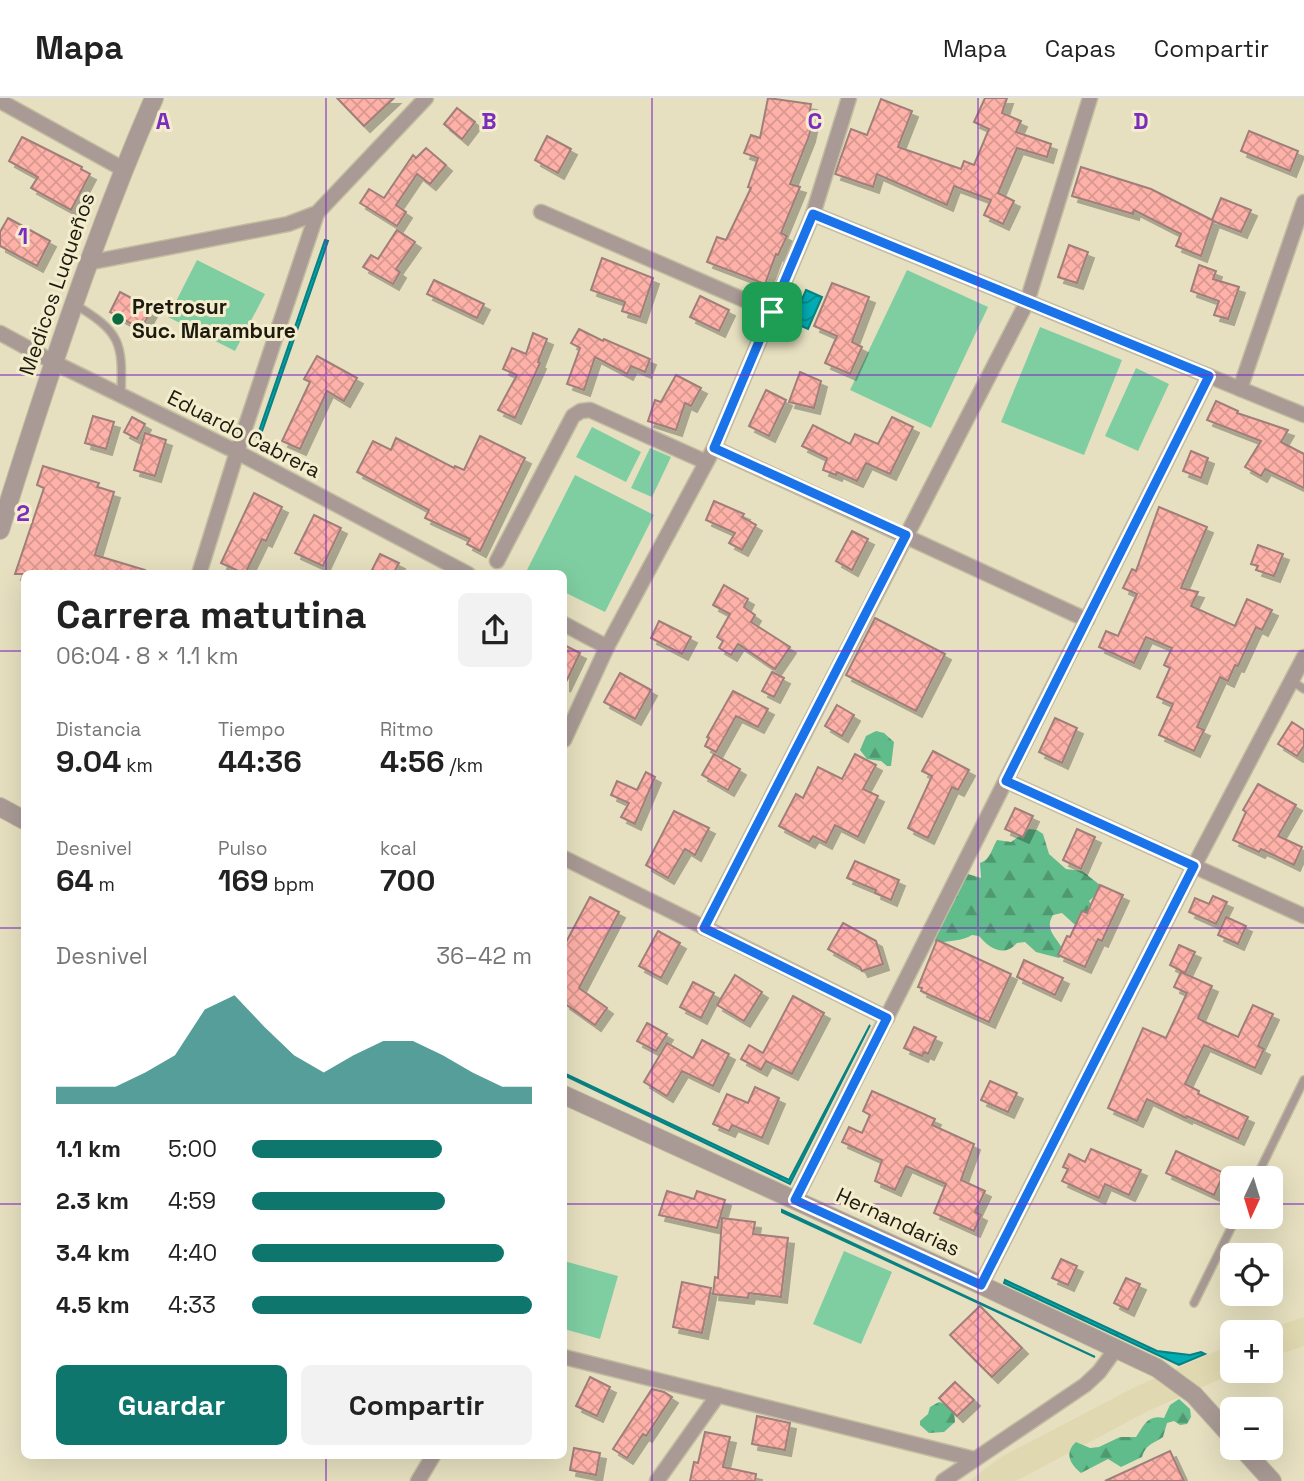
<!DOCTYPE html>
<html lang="es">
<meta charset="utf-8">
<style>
body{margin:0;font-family:"Space Grotesk",sans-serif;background:#f2f2f2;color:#222;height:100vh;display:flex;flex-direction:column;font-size:26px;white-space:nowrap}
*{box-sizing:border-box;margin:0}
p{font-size:23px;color:#767676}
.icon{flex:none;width:38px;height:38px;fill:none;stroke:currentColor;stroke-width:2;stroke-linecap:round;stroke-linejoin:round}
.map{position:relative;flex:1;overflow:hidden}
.side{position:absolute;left:21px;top:472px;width:546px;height:889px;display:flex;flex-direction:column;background:#fff;border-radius:10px;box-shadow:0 7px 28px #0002}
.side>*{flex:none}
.needle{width:46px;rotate:184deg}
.fabs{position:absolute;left:1220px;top:1068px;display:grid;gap:14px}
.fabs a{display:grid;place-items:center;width:63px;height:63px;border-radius:10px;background:#fff;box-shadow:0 7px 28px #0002;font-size:35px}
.pin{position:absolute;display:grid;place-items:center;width:60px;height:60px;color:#fff;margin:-30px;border-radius:14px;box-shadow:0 4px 10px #0006}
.round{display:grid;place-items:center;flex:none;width:74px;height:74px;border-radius:10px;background:#f2f2f2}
.overview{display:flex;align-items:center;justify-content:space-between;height:119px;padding:0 35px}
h1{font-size:38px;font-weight:700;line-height:52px}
.figures{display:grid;grid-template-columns:repeat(3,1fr);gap:10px;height:119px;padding:7px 35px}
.figures div{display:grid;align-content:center}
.figures b{font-size:30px;font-weight:700}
.figures small{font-size:19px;font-weight:400}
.figures p{font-size:19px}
.chart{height:196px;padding:14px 35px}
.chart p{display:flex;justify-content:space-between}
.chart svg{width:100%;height:126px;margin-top:7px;fill:#0f766e;opacity:.7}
.primary-button{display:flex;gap:14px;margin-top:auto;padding:14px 35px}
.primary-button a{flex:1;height:80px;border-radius:10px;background:#0f766e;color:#fff;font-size:28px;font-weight:700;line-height:80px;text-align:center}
.primary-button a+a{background:#f2f2f2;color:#222}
ul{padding:0 35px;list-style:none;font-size:23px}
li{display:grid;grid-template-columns:112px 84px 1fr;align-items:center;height:52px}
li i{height:18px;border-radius:9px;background:#0f766e}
header{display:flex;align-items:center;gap:42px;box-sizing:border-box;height:98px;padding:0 35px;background:#fff;border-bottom:2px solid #e0e0e0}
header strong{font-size:33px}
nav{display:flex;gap:38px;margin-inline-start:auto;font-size:24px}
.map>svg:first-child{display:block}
.built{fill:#e0d8b0}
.grass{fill:#7fcea2}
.forest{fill:url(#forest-firs)}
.water{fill:url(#water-waves);stroke:#098081;stroke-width:2}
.building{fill:url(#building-cross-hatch);stroke:#a07e7a;stroke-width:2;filter:url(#shadow)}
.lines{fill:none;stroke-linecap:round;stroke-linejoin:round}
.service-casing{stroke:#c2bca0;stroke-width:10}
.minor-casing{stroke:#c2bca0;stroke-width:17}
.tertiary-casing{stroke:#c2bca0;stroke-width:20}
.service{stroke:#a99a95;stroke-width:7}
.minor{stroke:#a99a95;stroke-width:14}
.tertiary{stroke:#a99a95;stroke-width:18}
.route-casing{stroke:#fff;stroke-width:14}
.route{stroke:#1a73e8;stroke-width:9}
.grid{fill:none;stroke:#7b2cbf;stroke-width:2;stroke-opacity:0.55}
.poi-dot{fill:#0b6a3e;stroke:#f4edcd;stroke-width:2.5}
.labels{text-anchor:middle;stroke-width:6;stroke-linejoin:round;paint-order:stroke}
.street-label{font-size:21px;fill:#1d1a0f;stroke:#f4edcd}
.poi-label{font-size:21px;font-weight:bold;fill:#1d1a0f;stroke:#f4edcd;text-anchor:start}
.grid-label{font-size:23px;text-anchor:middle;font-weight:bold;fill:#7b2cbf;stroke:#f4edcd;stroke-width:6;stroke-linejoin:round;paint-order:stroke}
</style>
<header>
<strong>Mapa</strong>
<nav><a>Mapa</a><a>Capas</a><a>Compartir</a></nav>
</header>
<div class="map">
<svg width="1304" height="1383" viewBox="0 0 1304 1383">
<defs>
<pattern id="forest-firs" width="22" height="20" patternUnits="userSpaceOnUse" patternTransform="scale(1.75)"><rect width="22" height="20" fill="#60bc8b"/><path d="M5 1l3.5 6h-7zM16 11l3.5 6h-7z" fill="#4f9870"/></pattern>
<pattern id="water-waves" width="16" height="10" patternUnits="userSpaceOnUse" patternTransform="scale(1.75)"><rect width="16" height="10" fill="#01acb2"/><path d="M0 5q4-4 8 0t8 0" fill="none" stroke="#038b8f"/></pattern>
<pattern id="building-cross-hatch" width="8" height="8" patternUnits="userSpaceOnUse" patternTransform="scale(1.75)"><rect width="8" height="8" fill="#feb1a8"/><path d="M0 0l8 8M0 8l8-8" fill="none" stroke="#d9988f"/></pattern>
<filter id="shadow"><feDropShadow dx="6" dy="6" stdDeviation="0" flood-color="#0004"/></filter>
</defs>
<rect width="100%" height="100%" fill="#e6e0c0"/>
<!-- built -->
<g class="built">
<path d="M1304,1219V1248L1271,1259L1270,1234H1259Z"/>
<path d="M1232,1246V1272H1241L1148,1313L1016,1383H969L1001,1359L1135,1289Z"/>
</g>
<!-- grass -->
<g class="grass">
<path d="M197,162L265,196L235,253L168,219Z"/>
<path d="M907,172L988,209L931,330L850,292Z"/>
<path d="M1040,229L1122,262L1084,357L1001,324Z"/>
<path d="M1136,270L1169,286L1138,353L1105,338Z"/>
<path d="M592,329L641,354L626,384L576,359Z"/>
<path d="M650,350L671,359L652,399L631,390Z"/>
<path d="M575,377L654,417L605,514L564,494V476L526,474Z"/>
<path d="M844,1153L892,1174L861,1246L813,1226Z"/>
<path d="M564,1163L618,1178L600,1241L564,1231Z"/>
</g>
<!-- forest -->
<g class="forest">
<path d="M876,633L884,635L894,644L891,668H887L881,663L867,661L860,652L866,638Z"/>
<path d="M1029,731L1037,732L1043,736L1049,756L1066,771L1082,773L1100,787V793L1089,803L1097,815L1089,828L1074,826L1062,815L1053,817C1043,833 1059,840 1064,855L1059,860L1036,854L1025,844L1017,845C1004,860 989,850 979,838L972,837C963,843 947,843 936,845L933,841L961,779L968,776L981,780L980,765C991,761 991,752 997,742L1011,744Z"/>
<path d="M1179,1301L1190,1311L1191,1319L1187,1326L1180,1327L1174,1323L1167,1325L1163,1339C1153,1346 1146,1346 1142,1359L1121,1369L1108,1361L1081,1375C1070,1366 1064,1355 1076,1344L1090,1350L1099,1349L1120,1339H1136C1144,1327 1148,1316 1164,1320L1170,1307Z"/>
<path d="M939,1304L946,1306L954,1313L955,1324L944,1334L929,1335L920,1327V1323L928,1316L930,1309Z"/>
</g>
<!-- water -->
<g class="water">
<path d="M325,142L328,143L260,339H257Z"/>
<path d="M806,192L822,199L808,231L792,224Z"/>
<path d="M870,927L790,1086L564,977V975L789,1082Z"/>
<path d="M782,1112L1095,1259L782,1114Z"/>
<path d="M1005,1182L1157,1253L1190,1257L1201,1254L1205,1256L1179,1267L1004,1185Z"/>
</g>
<!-- building -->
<g class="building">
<path d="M337,0H394L364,28Z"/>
<path d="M768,0L811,6L808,23L812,24L809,38L790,86L800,89L781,135L787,138L778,157L776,156L765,186L707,164L717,139L726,142L751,90L748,89L758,60L744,55L751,37L760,40Z"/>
<path d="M985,0H1007L1002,15L1021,23L1016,34L1051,46L1047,59L1017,50L998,95L1014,103L1003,126L984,117L991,102L954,88L947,107L877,76L873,89L835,76L851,31L867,37L881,1L912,13L898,49L961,71L964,63L974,67L989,31L974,24Z"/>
<path d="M457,10L475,24L462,41L444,26Z"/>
<path d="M1249,33L1298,53L1290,73L1241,53Z"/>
<path d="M547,38L571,51L558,75L535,62Z"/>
<path d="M22,39L82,69L81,71L90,76L71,112L31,90L38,79L9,63Z"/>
<path d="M426,50L446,67L430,86L417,76L396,107L406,114L397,128L360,105L369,91L384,100L413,57L416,60Z"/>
<path d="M1081,69L1151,91L1212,122L1221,100L1251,112L1241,134L1213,123L1201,158L1176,148L1181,136L1134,112L1133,116L1072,98Z"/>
<path d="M8,120L50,143L37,168L0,148V134Z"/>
<path d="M397,132L415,144L396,171L400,174L393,186L363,169L371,157L378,161Z"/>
<path d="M1069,147L1088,154L1077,185L1058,179Z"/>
<path d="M602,160L653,180L640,219L622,213L625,204L591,192Z"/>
<path d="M1199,167L1216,173L1213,181L1239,189L1228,221L1214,217L1219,203L1191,193Z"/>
<path d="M434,182L484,206L477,220L427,196Z"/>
<path d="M832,185L869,199L852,244L862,249L850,276L825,265L837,238L814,228Z"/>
<path d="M120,194L152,211L141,231L110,214Z"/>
<path d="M700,198L729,212L719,233L690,219Z"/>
<path d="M579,231L603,243L604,241L650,261L645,274L631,268L627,276L595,259L584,292L567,286L580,250L571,245Z"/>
<path d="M533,235L547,241L538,264L540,265L515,320L498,312L517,277L503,271L512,250L526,256Z"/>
<path d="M317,258L357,280L344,303L327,293L300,351L282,343L310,284L304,281Z"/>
<path d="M800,274L821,283L814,310L789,304Z"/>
<path d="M676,277L701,290L691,308L685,305L676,332L648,323L655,302L661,304Z"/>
<path d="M766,292L786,302L769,338L749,328Z"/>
<path d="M1216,303L1238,313L1237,315L1288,332L1281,344L1304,356V390L1265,371L1261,378L1245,369L1261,343L1207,322Z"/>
<path d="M93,318L114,324L106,351L85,345Z"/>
<path d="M132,319L145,326L137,341L124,334Z"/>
<path d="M892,319L913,329L890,376L866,365L857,383L837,374L836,377L823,372L827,360L802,348L813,327L850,346L855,336L878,346Z"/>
<path d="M145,335L166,342L155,378L134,372Z"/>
<path d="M480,338L525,360L480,453L467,446L470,441L425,420L429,412L357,374L373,343L391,352L396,340L454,370L455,368L464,372Z"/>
<path d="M1191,353L1208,360L1201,380L1183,373Z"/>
<path d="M43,368L99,385L97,389L114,394L95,457L145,472V476H15L44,390L37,387Z"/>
<path d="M254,395L282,409L266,443L262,441L245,476L221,465Z"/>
<path d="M714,403L744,416L742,419L756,427L742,452L729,445L735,435L706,422Z"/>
<path d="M1159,409L1207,429L1181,490L1198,494L1191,508L1235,528L1247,501L1272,512L1262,532L1256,529L1238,568L1235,567L1228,583L1220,579L1197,629L1204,632L1194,653L1159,637L1173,606L1157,599L1170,570L1164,567L1172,550L1146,539L1134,565L1099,549L1106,533L1118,538L1137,496L1123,490L1132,471L1136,473Z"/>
<path d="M314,417L341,430L323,468L295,455Z"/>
<path d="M852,433L868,441L852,472L836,463Z"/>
<path d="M1258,447L1283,456L1274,478L1256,472L1258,468L1251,466Z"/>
<path d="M380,456L399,465L393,476H370Z"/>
<path d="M724,487L748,501L744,509L755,517L751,524L790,549L775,571L738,546L731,557L719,550L723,543L717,539L730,516L713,507Z"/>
<path d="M875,520L945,556L916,613L846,577Z"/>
<path d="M659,523L691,539L682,556L651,540Z"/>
<path d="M564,547L580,555L564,588Z"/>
<path d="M772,574L784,580L774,599L762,593Z"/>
<path d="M620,575L651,592L635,621L604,604Z"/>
<path d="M733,593L768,611L758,629L736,618L716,654L705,648L709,640L707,639Z"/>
<path d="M837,607L854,617L842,638L825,628Z"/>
<path d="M1055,620L1077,630L1062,665L1039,654Z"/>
<path d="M1292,624L1304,632V648L1297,658L1278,646Z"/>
<path d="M933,653L969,672L958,692L952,689L928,740L908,730L932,678L922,673Z"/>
<path d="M714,656L740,671L728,692L702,677Z"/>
<path d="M855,656L876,667L863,691L878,698L858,739L835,727L826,745L813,738L809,744L779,728L796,696L803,700L818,669L842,681Z"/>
<path d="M646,674L655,679L635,726L621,719L629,705L611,697L617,683L637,692Z"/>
<path d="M1258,686L1296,707L1278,738L1302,749L1294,767L1261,751L1259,754L1233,742L1246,714L1243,712Z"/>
<path d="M1015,710L1033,718L1023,739L1005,731Z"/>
<path d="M674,713L709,730L695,757L685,751L668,780L646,767Z"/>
<path d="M1077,731L1095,739L1081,771L1063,762Z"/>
<path d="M855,763L899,782L891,802L875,795L876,792L847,780Z"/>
<path d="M1100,787L1123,797L1102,843L1098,841L1085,869L1058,857L1067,838L1070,839L1082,813L1087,815Z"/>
<path d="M1213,798L1227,804L1216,826L1189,814L1195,800L1209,806Z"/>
<path d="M590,799L619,814L579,890L607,910L595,927L564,905V848Z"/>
<path d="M1226,819L1246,828L1238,846L1218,837Z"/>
<path d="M843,825L876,843L883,866L862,873L860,869L828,851Z"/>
<path d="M658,833L680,845L661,880L639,868Z"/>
<path d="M937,842L1011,876L989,924L921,893L922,890L918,889Z"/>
<path d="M1179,847L1195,854L1185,875L1170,867Z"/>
<path d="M1024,862L1063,880L1055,897L1017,879Z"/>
<path d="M1181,874L1212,888L1198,920L1203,923L1238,939L1253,907L1273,916L1258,948L1264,951L1255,970L1204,947L1185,986L1199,993L1198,996L1248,1019L1238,1041L1187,1018L1186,1020L1147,1001L1137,1023L1108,1010L1143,930L1166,940L1187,895L1174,889Z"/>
<path d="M735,877L762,894L744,923L717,907Z"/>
<path d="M693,884L714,895L701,920L680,909Z"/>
<path d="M793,898L824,915L792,976L766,963L761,972L741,961L749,947L763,955Z"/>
<path d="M647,925L667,936L656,953L637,943Z"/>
<path d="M914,929L936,939L928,956L924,954L922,958L904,950Z"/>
<path d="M702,942L729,956L713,988L682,973L667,998L644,984L667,945L693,960Z"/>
<path d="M990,983L1017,995L1008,1014L981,1002Z"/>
<path d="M755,989L779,1000L762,1040L732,1027L729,1033L713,1026L727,996L748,1005Z"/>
<path d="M872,993L935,1021L932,1027L974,1046L961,1082L985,1093L975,1114L981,1117L974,1133L934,1115L946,1086L906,1068L895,1092L875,1083L882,1062L842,1044L849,1029L862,1035L870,1017L863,1013Z"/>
<path d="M1091,1051L1141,1072L1129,1097L1105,1086L1099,1100L1062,1083L1068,1071L1063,1069L1069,1056L1085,1064Z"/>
<path d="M1176,1053L1224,1075L1214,1097L1166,1075Z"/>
<path d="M667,1093L694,1101L697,1093L725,1102L717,1130L659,1117Z"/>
<path d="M722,1120L755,1124L753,1136L788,1140L781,1199L749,1195L748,1200L713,1196L715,1179L718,1180Z"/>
<path d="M1061,1161L1077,1168L1068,1187L1052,1180Z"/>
<path d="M1126,1180L1140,1186L1128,1212L1114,1205Z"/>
<path d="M682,1184L711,1190L702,1235L673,1229Z"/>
<path d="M980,1208L1022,1250L992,1279L950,1237Z"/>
<path d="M590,1279L610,1289L597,1318L576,1308Z"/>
<path d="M955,1284L974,1302L957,1318L939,1300Z"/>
<path d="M652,1291L664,1294L672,1299L646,1338L643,1336L627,1360L613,1351Z"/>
<path d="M757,1318L790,1325L785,1352L752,1346Z"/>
<path d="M705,1334L730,1339L723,1369L756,1376L755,1383H690L694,1364L698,1365Z"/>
<path d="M574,1350L600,1355L596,1377L570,1372Z"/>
<path d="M1170,1353L1184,1383H1105Z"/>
</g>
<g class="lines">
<!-- service casing -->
<g class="service-casing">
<g id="service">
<path d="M74,206C121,234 123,244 121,297"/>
<path d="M1292,583L1304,591"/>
<path d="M1256,1080L1304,982"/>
<path d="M1194,1205L1237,1118"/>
</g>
</g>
<!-- minor casing -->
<g class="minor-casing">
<g id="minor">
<path d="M0,3L123,71"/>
<path d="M541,114L772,214"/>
<path d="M813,116L1304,317"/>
<path d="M87,165L288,126L317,115L426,0"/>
<path d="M0,235L57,266L237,354L468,476"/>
<path d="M1240,291L1304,104"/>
<path d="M714,350L1087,522"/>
<path d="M497,463L573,318L581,313L590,312L706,364"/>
<path d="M199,476L237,354L317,115"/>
<path d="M564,526L607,549"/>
<path d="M564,642L607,549L714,350L813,116L849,0"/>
<path d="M1006,683L1304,818"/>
<path d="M564,760L887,920"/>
<path d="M704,830L1027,204L1090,0"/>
<path d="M795,1102L1209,278"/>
<path d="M981,1187L1194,768L1304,559"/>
<path d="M564,1259L974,1361"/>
<path d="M418,1383L433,1358"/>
<path d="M657,1383L718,1297"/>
<path d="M943,1383L1085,1287L1099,1274L1115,1252"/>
</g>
</g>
<!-- tertiary casing -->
<g class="tertiary-casing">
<g id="tertiary">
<path d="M0,432C46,285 93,140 154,0"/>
<path d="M0,709L24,722"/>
<path d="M564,997L981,1187L1157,1270L1194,1297L1232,1339"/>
<path d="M1241,1349L1272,1383"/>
</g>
</g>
<!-- service -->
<use href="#service" class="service"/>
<!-- minor -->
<use href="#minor" class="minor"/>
<!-- tertiary -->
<use href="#tertiary" class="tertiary"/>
</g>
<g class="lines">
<!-- route casing -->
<g class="route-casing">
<path id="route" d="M813,116L1209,278L1006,683L1194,768L981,1187L795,1102L887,920L704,830L906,437L714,350Z"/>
</g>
<!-- route -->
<use href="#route" class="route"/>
</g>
<!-- grid -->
<path class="grid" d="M326,0V476M652,0V1383M978,0V1383M0,277H1304M0,553H24M564,553H1304M0,830H24M564,830H1304M0,1106H24M564,1106H1232M1270,1106H1304M326,1358V1383"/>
<!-- markers -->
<circle class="poi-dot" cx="118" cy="221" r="7"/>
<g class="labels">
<!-- street labels -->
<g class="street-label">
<text transform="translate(57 186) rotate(-71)" y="7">Medicos Luqueños</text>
<text transform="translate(244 336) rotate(27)" y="7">Eduardo Cabrera</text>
<text transform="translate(898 1124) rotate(25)" y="7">Hernandarias</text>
</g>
<!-- poi labels -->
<g class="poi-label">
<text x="132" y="216">Pretrosur<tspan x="132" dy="24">Suc. Marambure</tspan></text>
</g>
</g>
<g class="grid-label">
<text x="163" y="31">A</text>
<text x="489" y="31">B</text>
<text x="815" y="31">C</text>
<text x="1141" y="31">D</text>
<text x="23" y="146">1</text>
<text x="23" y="423">2</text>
</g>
</svg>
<div class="fabs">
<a><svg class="needle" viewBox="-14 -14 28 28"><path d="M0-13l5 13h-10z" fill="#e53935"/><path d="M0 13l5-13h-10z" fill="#767676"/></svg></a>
<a><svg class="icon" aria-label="locate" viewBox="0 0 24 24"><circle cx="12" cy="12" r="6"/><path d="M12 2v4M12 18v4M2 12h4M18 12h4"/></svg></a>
<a>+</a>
<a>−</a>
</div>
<div class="pin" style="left:772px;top:214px;background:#1e9e55"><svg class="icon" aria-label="arrive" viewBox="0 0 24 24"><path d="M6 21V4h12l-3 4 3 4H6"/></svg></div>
<section class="side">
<div class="overview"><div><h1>Carrera matutina</h1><p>06:04 · 8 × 1.1 km</p></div><a class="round"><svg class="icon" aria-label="share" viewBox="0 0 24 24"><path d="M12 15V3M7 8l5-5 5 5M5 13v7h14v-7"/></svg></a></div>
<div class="figures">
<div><p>Distancia</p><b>9.04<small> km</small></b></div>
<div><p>Tiempo</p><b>44:36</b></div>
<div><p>Ritmo</p><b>4:56<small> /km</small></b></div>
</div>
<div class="figures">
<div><p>Desnivel</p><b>64<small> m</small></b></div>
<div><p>Pulso</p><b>169<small> bpm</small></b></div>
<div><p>kcal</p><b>700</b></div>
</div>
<div class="chart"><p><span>Desnivel</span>36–42 m</p>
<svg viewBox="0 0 160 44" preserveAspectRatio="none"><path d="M0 44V38L10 38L20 38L30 33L40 27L50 11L60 6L70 17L80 27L90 33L100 27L110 22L120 22L130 27L140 33L150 38L160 38V44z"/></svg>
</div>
<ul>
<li><b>1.1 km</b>5:00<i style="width:68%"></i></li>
<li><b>2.3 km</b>4:59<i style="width:69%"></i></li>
<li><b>3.4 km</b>4:40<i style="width:90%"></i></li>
<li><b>4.5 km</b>4:33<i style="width:100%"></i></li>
</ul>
<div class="primary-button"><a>Guardar</a><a>Compartir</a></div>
</section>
</div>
